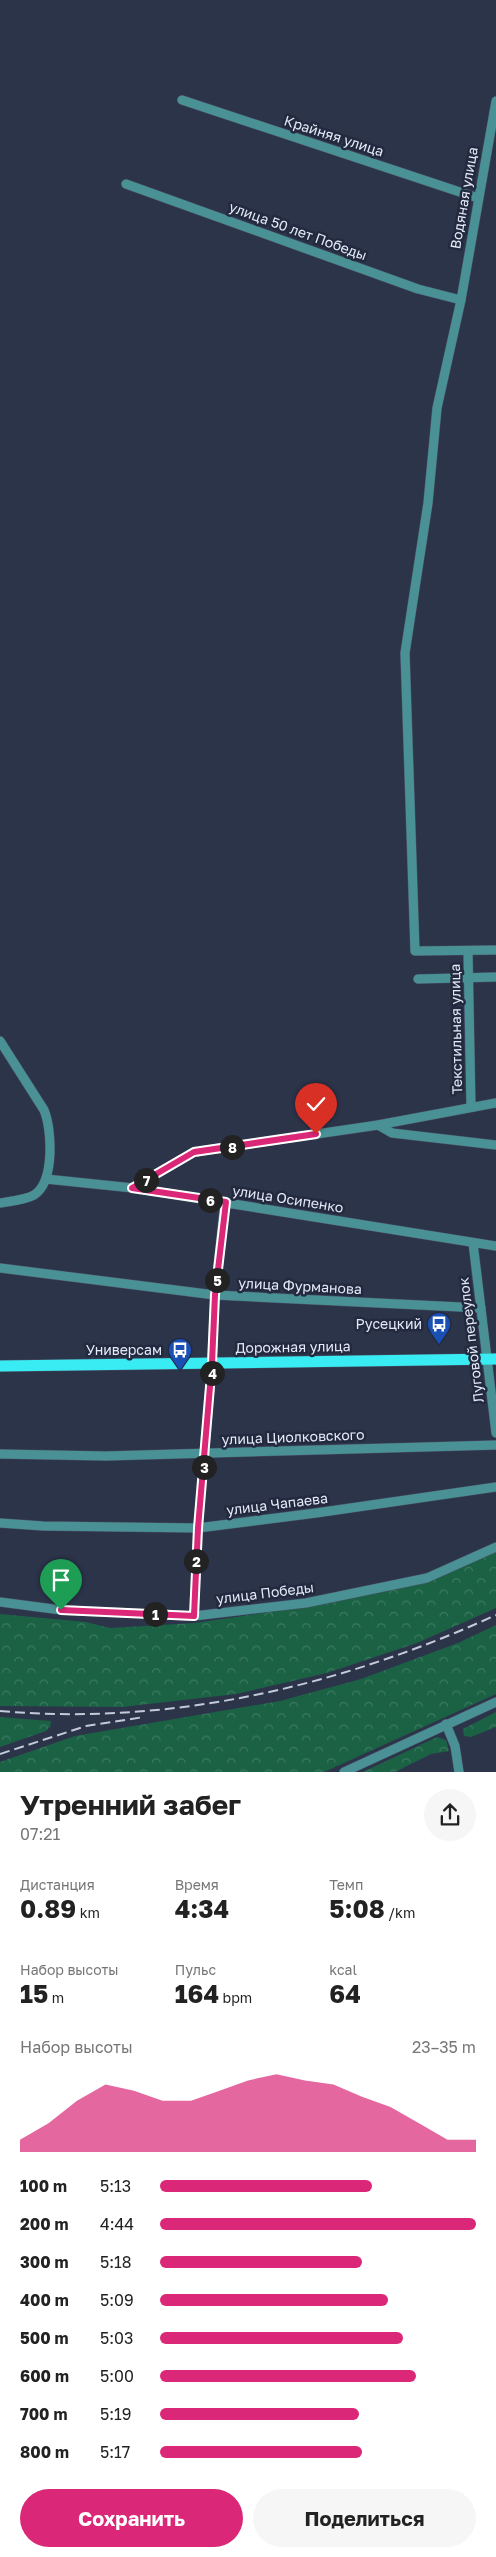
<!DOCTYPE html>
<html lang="ru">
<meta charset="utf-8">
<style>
body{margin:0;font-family:"Golos Text",sans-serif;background:#f6f6f6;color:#222;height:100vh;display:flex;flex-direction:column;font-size:19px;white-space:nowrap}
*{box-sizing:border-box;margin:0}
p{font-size:16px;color:#767676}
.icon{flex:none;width:28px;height:28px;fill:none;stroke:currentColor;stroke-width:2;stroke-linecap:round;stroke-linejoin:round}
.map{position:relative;height:1772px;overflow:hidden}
.drawer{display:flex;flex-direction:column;background:#fff;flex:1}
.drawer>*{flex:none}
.pin{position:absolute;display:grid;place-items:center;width:42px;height:42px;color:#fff;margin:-51px -21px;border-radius:50% 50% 50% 0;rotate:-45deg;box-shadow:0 0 5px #0007}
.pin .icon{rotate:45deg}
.km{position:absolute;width:25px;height:25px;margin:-12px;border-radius:50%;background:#222;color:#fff;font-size:14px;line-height:25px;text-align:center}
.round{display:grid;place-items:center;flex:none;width:52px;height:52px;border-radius:26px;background:#f6f6f6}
.head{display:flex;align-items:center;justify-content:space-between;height:85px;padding:0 20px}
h1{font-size:28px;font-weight:700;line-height:38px}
.metrics{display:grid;grid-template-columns:repeat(3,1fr);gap:8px;height:85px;padding:5px 20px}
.metrics div{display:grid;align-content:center}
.metrics b{font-size:25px;font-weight:700}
.metrics small{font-size:14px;font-weight:400}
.metrics p{font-size:14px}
.chart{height:140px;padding:10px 20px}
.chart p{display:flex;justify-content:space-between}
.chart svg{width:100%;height:90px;margin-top:5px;fill:#db2777;opacity:.7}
.primary-button{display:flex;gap:10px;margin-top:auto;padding:10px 20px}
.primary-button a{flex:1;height:58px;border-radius:30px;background:#db2777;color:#fff;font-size:20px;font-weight:700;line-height:58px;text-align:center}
.primary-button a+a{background:#f6f6f6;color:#222}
ul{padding:0 20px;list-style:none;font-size:16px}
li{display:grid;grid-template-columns:80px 60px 1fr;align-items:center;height:38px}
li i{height:12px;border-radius:6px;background:#db2777}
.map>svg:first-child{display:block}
.forest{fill:url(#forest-crowns)}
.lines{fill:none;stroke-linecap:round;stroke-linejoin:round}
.minor-casing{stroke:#495166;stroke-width:10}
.major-casing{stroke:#495166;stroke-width:12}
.minor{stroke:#499194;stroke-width:9}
.major{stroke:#39ecf3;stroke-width:11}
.rail{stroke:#c3cad9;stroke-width:2;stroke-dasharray:10 5;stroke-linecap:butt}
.route-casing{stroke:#fff;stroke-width:10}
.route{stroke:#db2777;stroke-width:6}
.labels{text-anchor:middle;stroke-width:5;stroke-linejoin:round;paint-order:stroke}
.street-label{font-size:14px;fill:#e4eaf8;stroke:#232a3f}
.poi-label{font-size:14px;fill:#e4eaf8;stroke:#232a3f;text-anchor:end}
</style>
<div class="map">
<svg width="496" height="1772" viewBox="0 0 496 1772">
<defs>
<pattern id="forest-crowns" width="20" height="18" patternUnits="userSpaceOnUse" patternTransform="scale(1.25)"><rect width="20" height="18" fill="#1b6244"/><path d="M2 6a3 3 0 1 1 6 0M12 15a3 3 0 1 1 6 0" fill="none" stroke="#3c7960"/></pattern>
</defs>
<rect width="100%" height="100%" fill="#2c344a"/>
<!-- forest -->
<g class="forest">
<path d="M496,1544V1608L417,1643L327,1673L236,1694L122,1707L0,1706V1614L86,1622L110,1628L195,1623L269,1612L424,1582L443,1576Z"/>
<path d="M496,1625V1694L324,1772H0V1762L75,1736L280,1701L361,1679L458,1643Z"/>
<path d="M496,1712V1727L471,1737L464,1736L463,1729Z"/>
<path d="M0,1717L51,1721L50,1727L46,1731L0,1747Z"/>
<path d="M437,1737L446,1740L449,1751L431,1754L395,1772H363Z"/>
</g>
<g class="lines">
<!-- minor casing -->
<g class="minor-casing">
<g id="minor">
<path d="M182,100L478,198"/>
<path d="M496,101L461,300L437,408L428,503L405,653L415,951L496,950"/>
<path d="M126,184L418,289L461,300"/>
<path d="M468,951L471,1107"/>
<path d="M418,979L496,977"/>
<path d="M0,1041L44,1110C52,1129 55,1182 34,1195C25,1200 11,1201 0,1203"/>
<path d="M378,1125L392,1133L496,1145"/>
<path d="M46,1179L133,1188L496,1246"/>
<path d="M133,1188L194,1152L378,1125L496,1103"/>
<path d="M473,1243L496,1433"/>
<path d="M0,1268L215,1295L481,1308"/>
<path d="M0,1454L106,1456L496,1445"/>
<path d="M0,1523L43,1526L198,1528L316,1513L496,1487"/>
<path d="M0,1602L61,1610L194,1616L306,1603L427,1578L496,1547"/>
<path d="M194,1616L198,1528L212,1363L215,1295L225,1202"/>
<path d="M446,1724L455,1746L459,1772"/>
<path d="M344,1772L496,1702"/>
</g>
</g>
<!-- major casing -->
<g class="major-casing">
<path id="major" d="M0,1366L496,1359"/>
</g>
<!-- minor -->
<use href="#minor" class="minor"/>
<!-- major -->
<use href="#major" class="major"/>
<!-- rail -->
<g class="rail">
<path d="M0,1711C171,1726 341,1686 496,1615"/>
<path d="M0,1754L86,1726L144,1717"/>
</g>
</g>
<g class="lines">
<!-- route casing -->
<g class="route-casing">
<path id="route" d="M61,1610L194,1616L198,1528L212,1363L215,1295L226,1202L132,1188L194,1152L316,1134"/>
</g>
<!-- route -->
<use href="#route" class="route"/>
</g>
<!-- icons -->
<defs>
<g id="bus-pin" transform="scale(1.25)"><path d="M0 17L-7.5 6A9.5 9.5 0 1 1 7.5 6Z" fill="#1a4fb4" stroke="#232a3f"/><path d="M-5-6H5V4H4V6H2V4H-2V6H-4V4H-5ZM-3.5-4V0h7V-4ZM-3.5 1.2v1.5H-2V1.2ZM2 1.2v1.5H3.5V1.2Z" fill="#fff"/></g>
</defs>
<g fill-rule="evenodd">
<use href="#bus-pin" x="439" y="1324"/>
<use href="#bus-pin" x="180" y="1350"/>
</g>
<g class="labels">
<!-- street labels -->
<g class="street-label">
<text transform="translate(334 136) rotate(18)" y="5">Крайняя улица</text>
<text transform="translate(464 198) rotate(-80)" y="5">Водяная улица</text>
<text transform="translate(298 231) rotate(20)" y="5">улица 50 лет Победы</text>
<text transform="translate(456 1029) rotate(-91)" y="5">Текстильная улица</text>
<text transform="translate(288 1199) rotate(9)" y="5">улица Осипенко</text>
<text transform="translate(300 1286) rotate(3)" y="5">улица Фурманова</text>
<text transform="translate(471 1340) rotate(-97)" y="5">Луговой переулок</text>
<text transform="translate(293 1347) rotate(-1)" y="5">Дорожная улица</text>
<text transform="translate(293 1437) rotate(-2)" y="5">улица Циолковского</text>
<text transform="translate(277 1504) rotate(-7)" y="5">улица Чапаева</text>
<text transform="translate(265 1593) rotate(-7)" y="5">улица Победы</text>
</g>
<!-- poi labels -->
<g class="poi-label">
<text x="422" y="1329">Русецкий</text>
<text x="162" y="1355">Универсам</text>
</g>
</g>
</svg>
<div class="pin" style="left:61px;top:1610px;background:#1e9e55"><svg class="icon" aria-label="arrive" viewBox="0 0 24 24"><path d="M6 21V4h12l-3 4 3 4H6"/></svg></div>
<div class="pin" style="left:316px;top:1134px;background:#d93025"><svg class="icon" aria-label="check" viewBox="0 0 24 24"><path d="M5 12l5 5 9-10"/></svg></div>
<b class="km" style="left:155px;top:1614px">1</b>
<b class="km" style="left:196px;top:1561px">2</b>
<b class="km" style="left:204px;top:1467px">3</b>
<b class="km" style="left:212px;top:1373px">4</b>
<b class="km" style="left:217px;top:1280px">5</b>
<b class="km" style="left:210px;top:1200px">6</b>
<b class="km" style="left:146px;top:1180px">7</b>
<b class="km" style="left:232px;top:1147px">8</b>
</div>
<section class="drawer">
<div class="head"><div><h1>Утренний забег</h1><p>07:21</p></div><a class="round"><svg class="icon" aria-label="share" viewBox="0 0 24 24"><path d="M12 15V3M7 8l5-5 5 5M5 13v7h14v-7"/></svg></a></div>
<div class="metrics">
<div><p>Дистанция</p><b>0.89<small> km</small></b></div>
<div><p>Время</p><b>4:34</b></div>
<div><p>Темп</p><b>5:08<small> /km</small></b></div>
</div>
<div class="metrics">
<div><p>Набор высоты</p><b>15<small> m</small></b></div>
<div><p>Пульс</p><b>164<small> bpm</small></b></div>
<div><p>kcal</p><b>64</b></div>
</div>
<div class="chart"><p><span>Набор высоты</span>23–35 m</p>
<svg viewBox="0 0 160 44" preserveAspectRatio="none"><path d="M0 44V38L10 30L20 19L30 11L40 14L50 19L60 19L70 14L80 9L90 6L100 9L110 11L120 17L130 22L140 30L150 38L160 38V44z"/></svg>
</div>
<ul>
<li><b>100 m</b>5:13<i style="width:67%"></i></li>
<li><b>200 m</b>4:44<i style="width:100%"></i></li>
<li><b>300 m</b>5:18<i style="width:64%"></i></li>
<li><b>400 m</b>5:09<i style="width:72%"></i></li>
<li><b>500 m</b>5:03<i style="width:77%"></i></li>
<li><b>600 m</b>5:00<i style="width:81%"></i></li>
<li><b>700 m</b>5:19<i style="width:63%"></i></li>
<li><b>800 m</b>5:17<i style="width:64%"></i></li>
</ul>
<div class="primary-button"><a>Сохранить</a><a>Поделиться</a></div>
</section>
